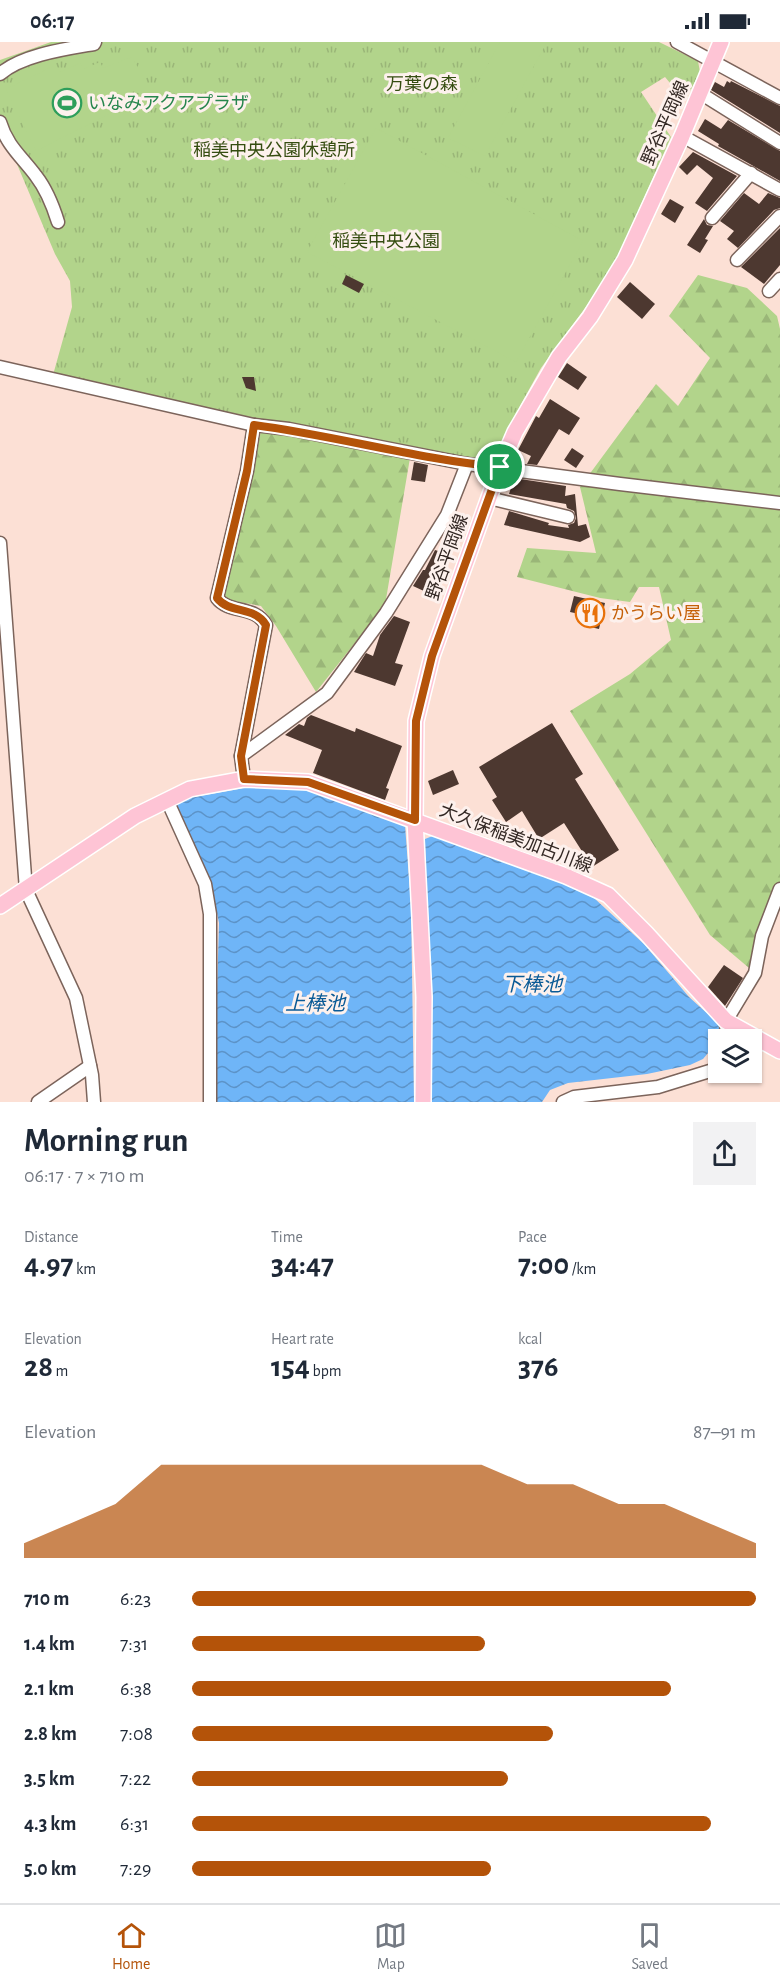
<!DOCTYPE html>
<meta charset="utf-8">
<style>
body{margin:0;font-family:"Alegreya Sans","Noto Sans JP",sans-serif;background:#f2f2f3;color:#1f2937;height:100vh;display:flex;flex-direction:column;font-size:22px;white-space:nowrap}
*{box-sizing:border-box;margin:0}
p{font-size:20px;color:#747a83}
.icon{flex:none;width:33px;height:33px;fill:none;stroke:currentColor;stroke-width:2;stroke-linecap:round;stroke-linejoin:round}
.map{position:relative;height:1060px;overflow:hidden}
.panel{display:flex;flex-direction:column;background:#fff;flex:1}
.panel>*{flex:none}
.fabs{position:absolute;left:708px;top:987px;display:grid;gap:12px}
.fabs a{display:grid;place-items:center;width:54px;height:54px;border-radius:0px;background:#fff;box-shadow:0 2px 4px #0004;font-size:30px}
.pin{position:absolute;display:grid;place-items:center;width:51px;height:51px;color:#fff;margin:-26px;border:3px solid #fff;border-radius:50%;box-shadow:0 2px 6px #0007}
.round{display:grid;place-items:center;flex:none;width:63px;height:63px;border-radius:0px;background:#f2f2f3}
.overview{display:flex;align-items:center;justify-content:space-between;height:102px;padding:0 24px}
h1{font-size:33px;font-weight:700;line-height:45px}
.stats{display:grid;grid-template-columns:repeat(3,1fr);gap:9px;height:102px;padding:6px 24px}
.stats div{display:grid;align-content:center}
.stats b{font-size:30px;font-weight:700}
.stats small{font-size:16px;font-weight:400}
.stats p{font-size:16px}
.chart{height:168px;padding:12px 24px}
.chart p{display:flex;justify-content:space-between}
.chart svg{width:100%;height:108px;margin-top:6px;fill:#b45309;opacity:.7}
ul{padding:0 24px;list-style:none;font-size:20px}
li{display:grid;grid-template-columns:96px 72px 1fr;align-items:center;height:45px}
li i{height:15px;border-radius:8px;background:#b45309}
.status{display:flex;justify-content:space-between;align-items:center;height:42px;padding:0 30px;background:#fff;direction:ltr}
.status svg{height:16px;fill:currentColor}
.dock{display:flex;justify-content:space-around;align-items:center;height:84px;border-top:2px solid #e0e1e3;background:#fff;font-size:16px;color:#747a83}
.dock a{display:grid;justify-items:center;gap:3px}
.dock .selected{color:#b45309}
.map>svg:first-child{display:block}
.forest{fill:url(#forest-firs)}
.park{fill:url(#park-tufts)}
.garden{fill:#b2d48b}
.water{fill:url(#water-waves)}
.building{fill:#4d3830}
.lines{fill:none;stroke-linecap:round;stroke-linejoin:round}
.minor-casing{stroke:#7c645b;stroke-width:15}
.major-casing{stroke:#fff;stroke-width:18}
.minor{stroke:#fff;stroke-width:12}
.major{stroke:#fec4d5;stroke-width:15}
.route-casing{stroke:#fff;stroke-width:12}
.route{stroke:#b45309;stroke-width:8}
.labels{text-anchor:middle;stroke-width:6;stroke-linejoin:round;paint-order:stroke}
.park-label{font-size:18px;fill:#354d11;stroke:#fdf1ed}
.leisure-label{font-size:18px;fill:#27864d;stroke:#fdf1ed;text-anchor:start}
.street-label{font-size:18px;fill:#332824;stroke:#fdf1ed}
.food-label{font-size:18px;fill:#c56008;stroke:#fdf1ed;text-anchor:start}
.water-label{font-size:20px;font-style:italic;fill:#0a5a96;stroke:#fdf1ed}
</style>
<div class="status"><b>06:17</b><svg viewBox="0 0 49 12"><path d="M0 12V9h3v3zM5 12V6h3v6zM10 12V3h3v9zM15 12V0h3v12zM26 1h20v11H26zM47 4h2v5h-2z"/></svg></div>
<div class="map">
<svg width="780" height="1060" viewBox="0 0 780 1060">
<defs>
<pattern id="forest-firs" width="22" height="20" patternUnits="userSpaceOnUse" patternTransform="scale(1.5)"><rect width="22" height="20" fill="#b2d48b"/><path d="M5 1l3.5 6h-7zM16 11l3.5 6h-7z" fill="#9ab678"/></pattern>
<pattern id="park-tufts" width="24" height="20" patternUnits="userSpaceOnUse" patternTransform="scale(1.5)"><rect width="24" height="20" fill="#b2d48b"/><path d="M3 7l-1-3M5 7V3M7 7l1-3M15 17l-1-3M17 17v-4M19 17l1-3" fill="none" stroke="#9ab678"/></pattern>
<pattern id="water-waves" width="16" height="10" patternUnits="userSpaceOnUse" patternTransform="scale(1.5)"><rect width="16" height="10" fill="#6fb5f7"/><path d="M0 5q4-4 8 0t8 0" fill="none" stroke="#5c93c8"/></pattern>
</defs>
<rect width="100%" height="100%" fill="#fce0d5"/>
<!-- forest -->
<g class="forest">
<path d="M698,233L747,246L777,274L780,287V858L755,931L710,893L570,669L630,632L671,598L659,545H639L630,560L600,556L517,535L527,506L596,511L580,445L656,342L678,364L710,316L669,274Z"/>
<path d="M261,389L410,416L385,563L316,650L276,584L261,564L222,557Z"/>
</g>
<!-- park -->
<path class="park" d="M51,0H659L698,19L700,30L685,59L665,35L641,50L671,95L623,203L620,217L613,223L588,262L541,326L521,362L504,398L476,419L292,384L53,333L72,265L70,239L55,212L0,82V18Z"/>
<!-- garden -->
<g class="garden">
<path d="M500,0H547L485,114L448,96Z"/>
<path d="M132,15L144,36L131,51L111,71L36,109L6,47L56,23L60,30L80,21L84,27L100,20L103,26Z"/>
<path d="M376,86L583,199L516,320L307,210Z"/>
</g>
<!-- water -->
<g class="water">
<path d="M261,743L316,747L405,783L411,863L414,1060H216V984L219,881L211,841L176,762L188,756Z"/>
<path d="M435,793L556,838L594,856L644,902L689,955L719,982L721,990L718,999L703,1017L690,1023L647,1032L568,1041L550,1048L542,1060H430L425,797Z"/>
</g>
<!-- building -->
<g class="building">
<path d="M727,39L730,41L731,39L780,64V91L711,48L715,40L724,45Z"/>
<path d="M705,77L721,87L728,78L780,109V139L718,104L719,102L698,89Z"/>
<path d="M693,110L737,134L707,169L695,161L713,136L697,123L687,133L679,125Z"/>
<path d="M744,151L759,162L768,151L780,156V166L774,168L738,206L727,197L734,189L720,179Z"/>
<path d="M670,157L684,165L675,181L661,172Z"/>
<path d="M704,177L707,183L713,184L705,197L708,198L700,211L687,203Z"/>
<path d="M780,186V223L764,242L741,225Z"/>
<path d="M346,233L364,242L359,251L342,242Z"/>
<path d="M630,240L655,262L642,277L617,255Z"/>
<path d="M567,321L587,335L578,348L558,335Z"/>
<path d="M242,335H254L256,349L246,346Z"/>
<path d="M550,357L580,376L569,393L559,387L537,423L527,422L531,414L518,408L536,374L539,376Z"/>
<path d="M572,406L584,414L576,426L564,418Z"/>
<path d="M414,420L428,423L425,440L411,438Z"/>
<path d="M514,436L566,444L565,454L575,452L578,484L586,482L590,495L580,500L504,483L509,469L549,481L548,483L569,486L568,483L574,481L576,476L574,469L567,466L566,462L509,452Z"/>
<path d="M435,508L448,512L444,524L440,522L426,550L413,544L423,528H425Z"/>
<path d="M574,554L605,561L599,587L582,583L584,573L570,570Z"/>
<path d="M394,574L410,580L395,621L403,623L395,644L354,630L366,611L373,614L380,593Z"/>
<path d="M311,673L355,690L356,686L402,704L386,746L389,747L385,758L313,731L322,708L285,693L299,682L304,684L307,676Z"/>
<path d="M552,681L583,732L575,737L619,808L592,825L564,781L539,797L522,769L506,780L492,758L497,755L479,725Z"/>
<path d="M453,728L459,742L433,753L428,739Z"/>
<path d="M724,923L743,936L725,964L708,945Z"/>
</g>
<g class="lines">
<!-- minor casing -->
<g class="minor-casing">
<g id="minor">
<path d="M677,0L780,56"/>
<path d="M0,32C22,13 65,7 94,2L95,0"/>
<path d="M700,51L780,101"/>
<path d="M0,80C7,104 22,115 36,134C47,148 53,164 58,180"/>
<path d="M682,94L780,148"/>
<path d="M712,176L751,131"/>
<path d="M737,218L780,174"/>
<path d="M769,249L780,237"/>
<path d="M0,325L254,383L289,387L467,422L620,442L780,461"/>
<path d="M489,456L568,475"/>
<path d="M0,501L26,848L76,956L92,1033L94,1060"/>
<path d="M241,714L266,583C255,563 229,572 217,556L247,429L254,383"/>
<path d="M244,737L241,714L327,651L386,571L447,473L467,422"/>
<path d="M167,758L205,842L210,872V1060"/>
<path d="M727,998L726,979L755,931L762,894L780,847"/>
<path d="M38,1060L90,1024"/>
<path d="M563,1060L574,1055L658,1045L713,1028L718,1019"/>
</g>
</g>
<!-- major casing -->
<g class="major-casing">
<g id="major">
<path d="M0,864L135,774L190,747L244,737L308,740L566,834L608,853L646,891L726,979L780,1009"/>
<path d="M423,1060L424,955L415,778L416,679L432,614L500,425L515,390L559,315L590,275L625,218L682,94L721,0"/>
</g>
</g>
<!-- minor -->
<use href="#minor" class="minor"/>
<!-- major -->
<use href="#major" class="major"/>
</g>
<g class="lines">
<!-- route casing -->
<g class="route-casing">
<path id="route" d="M254,383C337,394 417,417 500,425L432,614L416,679L415,778L308,740L244,737L241,714L266,583C255,564 229,572 217,556L247,429Z"/>
</g>
<!-- route -->
<use href="#route" class="route"/>
</g>
<!-- icons -->
<defs>
<g id="stadium-ring" transform="scale(1.5)"><circle r="9.5" fill="#fdf1ed" stroke="#2e9e5b" stroke-width="1.5"/><path d="M0-5a6.5 5 0 1 0 0 10a6.5 5 0 1 0 0-10ZM-3.5-1.8h7v3.6h-7Z" fill="#2e9e5b"/></g>
<g id="restaurant-ring" transform="scale(1.5)"><circle r="9.5" fill="#fdf1ed" stroke="#e8710a" stroke-width="1.5"/><path d="M-5-6h1v4h1v-4h1v4h1v-4h1v5L-1.5 .5V6h-2V.5L-5-1ZM5-6V6H3V1.5H1.5Q1.5-4 5-6Z" fill="#e8710a"/></g>
</defs>
<g fill-rule="evenodd">
<use href="#stadium-ring" x="67" y="61"/>
<use href="#restaurant-ring" x="590" y="571"/>
</g>
<g class="labels">
<!-- park labels -->
<g class="park-label">
<text x="422" y="48">万葉の森</text>
<text x="274" y="114">稲美中央公園休憩所</text>
<text x="386" y="205">稲美中央公園</text>
</g>
<!-- leisure labels -->
<g class="leisure-label">
<text x="88" y="67">いなみアクアプラザ</text>
</g>
<!-- street labels -->
<g class="street-label">
<text transform="translate(665 81) rotate(-66)" y="6">野谷平岡線</text>
<text transform="translate(447 515) rotate(-70)" y="6">野谷平岡線</text>
<text transform="translate(516 796) rotate(21)" y="6">大久保稲美加古川線</text>
</g>
<!-- food labels -->
<g class="food-label">
<text x="611" y="577">かうらい屋</text>
</g>
<!-- water labels -->
<g class="water-label">
<text x="532" y="949">下棒池</text>
<text x="315" y="968">上棒池</text>
</g>
</g>
</svg>
<div class="fabs">
<a><svg class="icon" aria-label="layers" viewBox="0 0 24 24"><path d="M12 4l9 5-9 5-9-5zM3 14l9 5 9-5"/></svg></a>
</div>
<div class="pin" style="left:500px;top:425px;background:#1e9e55"><svg class="icon" aria-label="arrive" viewBox="0 0 24 24"><path d="M6 21V4h12l-3 4 3 4H6"/></svg></div>
</div>
<section class="panel">
<div class="overview"><div><h1>Morning run</h1><p>06:17 · 7 × 710 m</p></div><a class="round"><svg class="icon" aria-label="share" viewBox="0 0 24 24"><path d="M12 15V3M7 8l5-5 5 5M5 13v7h14v-7"/></svg></a></div>
<div class="stats">
<div><p>Distance</p><b>4.97<small> km</small></b></div>
<div><p>Time</p><b>34:47</b></div>
<div><p>Pace</p><b>7:00<small> /km</small></b></div>
</div>
<div class="stats">
<div><p>Elevation</p><b>28<small> m</small></b></div>
<div><p>Heart rate</p><b>154<small> bpm</small></b></div>
<div><p>kcal</p><b>376</b></div>
</div>
<div class="chart"><p><span>Elevation</span>87–91 m</p>
<svg viewBox="0 0 160 44" preserveAspectRatio="none"><path d="M0 44V38L10 30L20 22L30 6L40 6L50 6L60 6L70 6L80 6L90 6L100 6L110 14L120 14L130 22L140 22L150 30L160 38V44z"/></svg>
</div>
<ul>
<li><b>710 m</b>6:23<i style="width:100%"></i></li>
<li><b>1.4 km</b>7:31<i style="width:52%"></i></li>
<li><b>2.1 km</b>6:38<i style="width:85%"></i></li>
<li><b>2.8 km</b>7:08<i style="width:64%"></i></li>
<li><b>3.5 km</b>7:22<i style="width:56%"></i></li>
<li><b>4.3 km</b>6:31<i style="width:92%"></i></li>
<li><b>5.0 km</b>7:29<i style="width:53%"></i></li>
</ul>
</section>
<nav class="dock">
<a class="selected"><svg class="icon" aria-label="home" viewBox="0 0 24 24"><path d="M3 11l9-7 9 7M6 9v11h12V9"/></svg>Home</a>
<a><svg class="icon" aria-label="map" viewBox="0 0 24 24"><path d="M3 6l6-2 6 2 6-2v14l-6 2-6-2-6 2zM9 4v14M15 6v14"/></svg>Map</a>
<a><svg class="icon" aria-label="saved" viewBox="0 0 24 24"><path d="M7 4h10v16l-5-4-5 4z"/></svg>Saved</a>
</nav>
